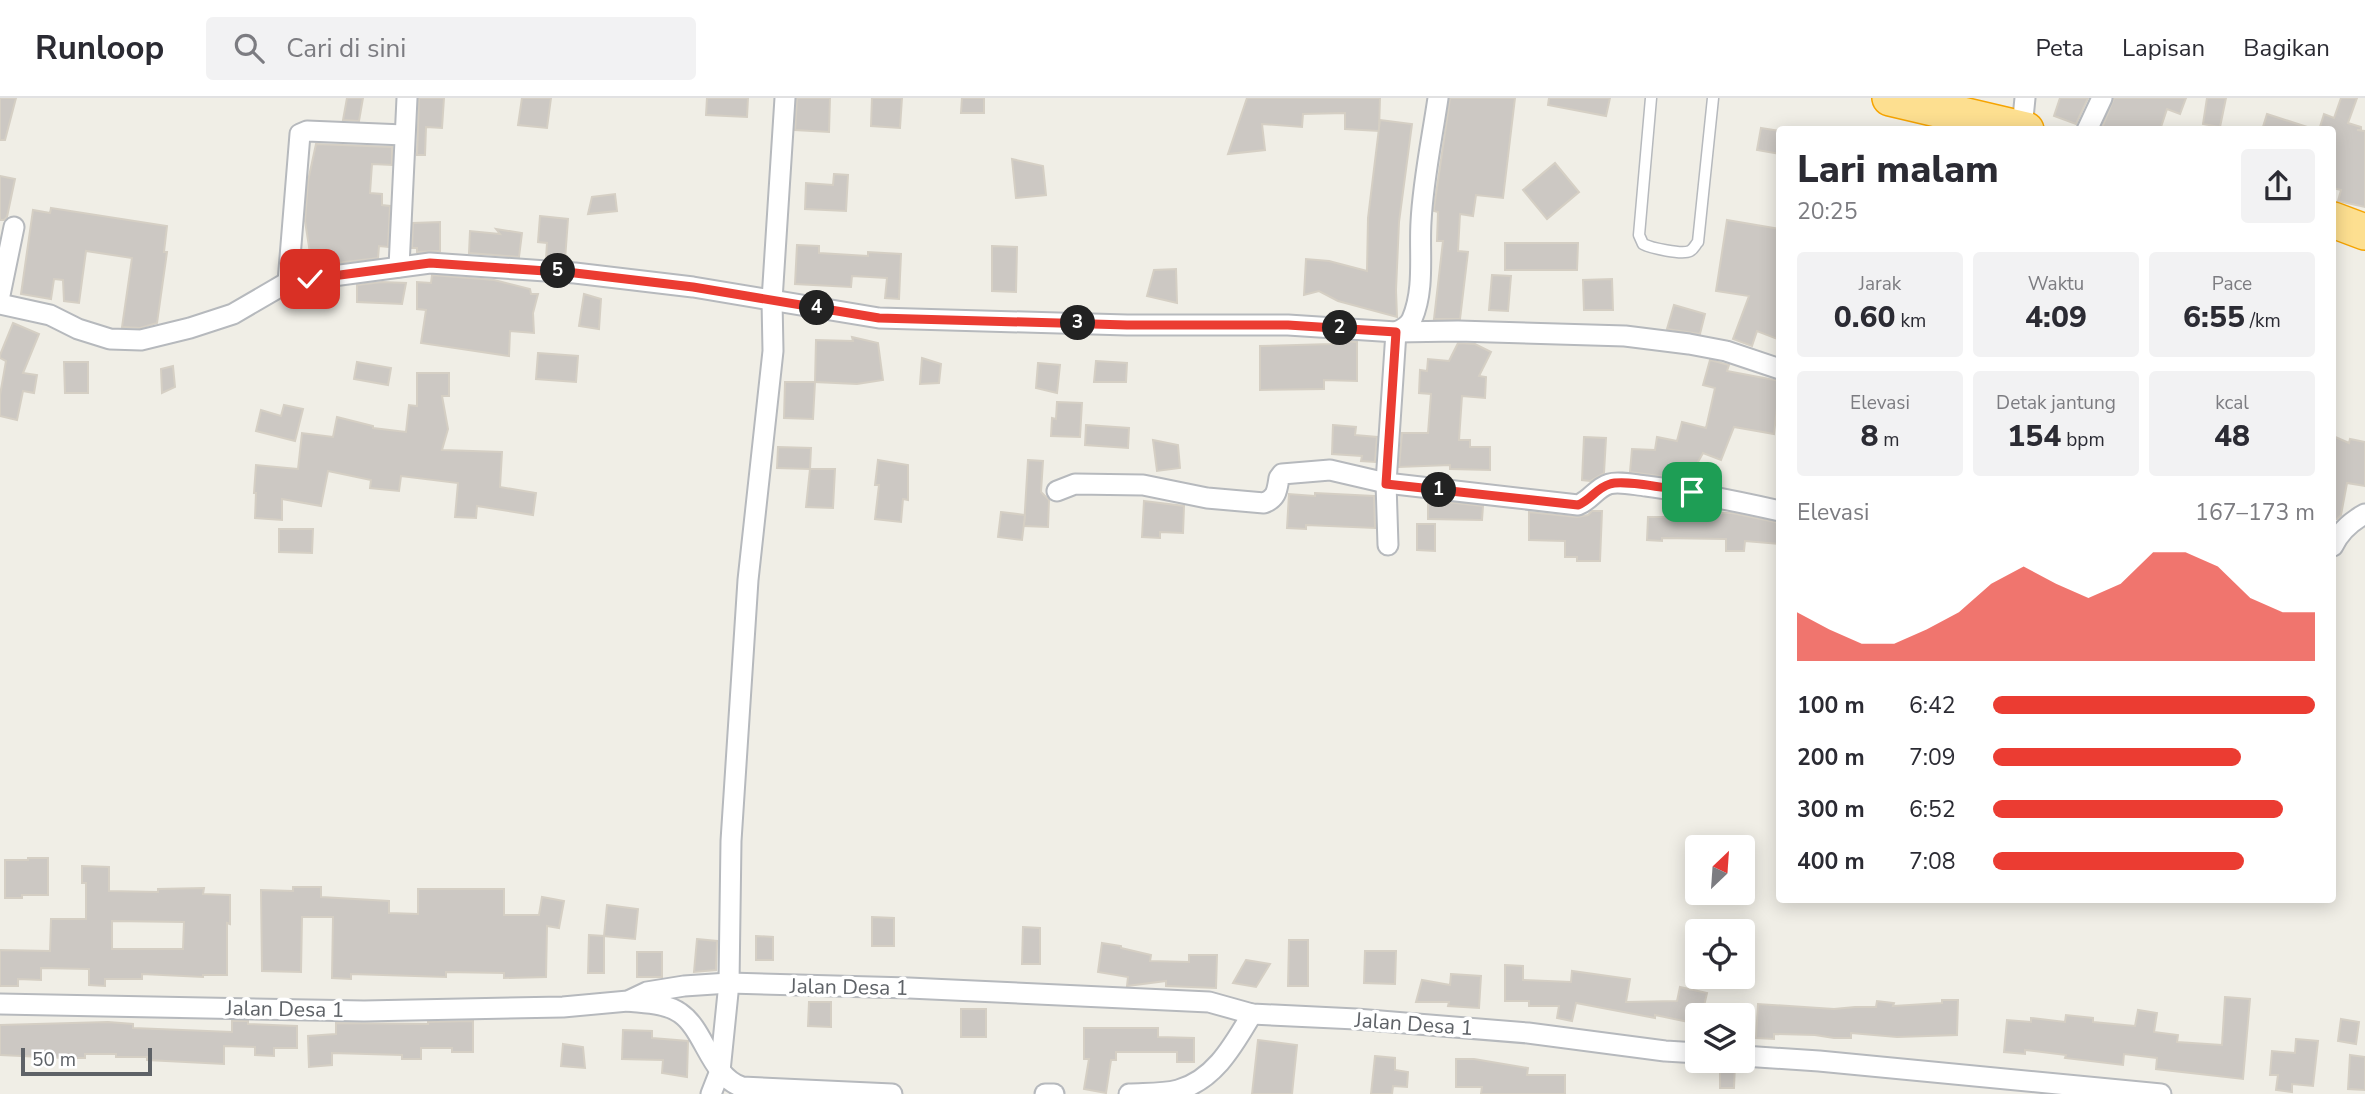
<!DOCTYPE html>
<html lang="id">
<meta charset="utf-8">
<style>
body{margin:0;font-family:"Nunito Sans",sans-serif;background:#f2f2f3;color:#2b2b33;height:100vh;display:flex;flex-direction:column;font-size:26px;white-space:nowrap}
*{box-sizing:border-box;margin:0}
p{font-size:23px;color:#7c7c81}
.icon{flex:none;width:38px;height:38px;fill:none;stroke:currentColor;stroke-width:2;stroke-linecap:round;stroke-linejoin:round}
.map{position:relative;flex:1;overflow:hidden}
.panel{position:absolute;left:1776px;top:28px;width:560px;height:777px;display:flex;flex-direction:column;background:#fff;border-radius:7px;box-shadow:0 4px 18px #0003}
.panel>*{flex:none}
.needle{width:46px;rotate:25deg}
.buttons{position:absolute;left:1685px;top:737px;display:grid;gap:14px}
.buttons a{display:grid;place-items:center;width:70px;height:70px;border-radius:7px;background:#fff;box-shadow:0 4px 18px #0003;font-size:35px}
.scale{position:absolute;left:21px;bottom:18px;width:131px;box-sizing:border-box;padding-left:7px;border:4px solid #5e6267;border-top:0;font-size:19px;line-height:24px;white-space:nowrap;color:#5e6267;-webkit-text-stroke:5px #fff;paint-order:stroke}
.pin{position:absolute;display:grid;place-items:center;width:60px;height:60px;color:#fff;margin:-30px;border-radius:14px;box-shadow:0 4px 10px #0006}
.km{position:absolute;width:35px;height:35px;margin:-18px;border-radius:50%;background:#222;color:#fff;font-size:19px;line-height:35px;text-align:center}
.round{display:grid;place-items:center;flex:none;width:74px;height:74px;border-radius:7px;background:#f2f2f3}
.overview{display:flex;align-items:center;justify-content:space-between;height:119px;padding:0 21px}
h1{font-size:38px;font-weight:800;line-height:52px}
.metrics{display:grid;grid-template-columns:repeat(3,1fr);gap:10px;height:119px;padding:7px 21px}
.metrics div{display:grid;align-content:center;border-radius:7px;background:#f2f2f3;text-align:center}
.metrics b{font-size:30px;font-weight:800}
.metrics small{font-size:19px;font-weight:400}
.metrics p{font-size:19px}
.chart{height:196px;padding:14px 21px}
.chart p{display:flex;justify-content:space-between}
.chart svg{width:100%;height:126px;margin-top:7px;fill:#eb3c32;opacity:.7}
ul{padding:0 21px;list-style:none;font-size:23px}
li{display:grid;grid-template-columns:112px 84px 1fr;align-items:center;height:52px}
li i{height:18px;border-radius:9px;background:#eb3c32}
header{display:flex;align-items:center;gap:42px;box-sizing:border-box;height:98px;padding:0 35px;background:#fff;border-bottom:2px solid #e1e1e2}
header strong{font-size:33px}
nav{display:flex;gap:38px;margin-inline-start:auto;font-size:24px}
.search{width:490px;height:63px;background:#f2f2f3;display:flex;align-items:center;gap:18px;box-sizing:border-box;padding:0 24px;border-radius:7px;color:#7c7c81;font-size:26px}
.map>svg:first-child{display:block}
.building{fill:#ccc8c3;stroke:#d5cfc4;stroke-width:2;fill-rule:evenodd}
.lines{fill:none;stroke-linecap:round;stroke-linejoin:round}
.lane-casing{stroke:#b6b9bd;stroke-width:13}
.street-casing{stroke:#b6b9bd;stroke-width:23}
.highway-casing{stroke:#f6a400;stroke-width:38}
.lane{stroke:#fff;stroke-width:10}
.street{stroke:#fff;stroke-width:19}
.highway{stroke:#fddf90;stroke-width:35}
.route-casing{stroke:#fff;stroke-width:14}
.route{stroke:#eb3c32;stroke-width:9}
.labels{text-anchor:middle;stroke-width:7;stroke-linejoin:round;paint-order:stroke}
.street-label{font-size:21px;fill:#5e6267;stroke:#fff}
</style>
<header>
<strong>Runloop</strong>
<div class="search"><svg class="icon" aria-label="search" viewBox="0 0 24 24"><circle cx="10" cy="10" r="6"/><path d="M15 15l6 6"/></svg>Cari di sini</div>
<nav><a>Peta</a><a>Lapisan</a><a>Bagikan</a></nav>
</header>
<div class="map">
<svg width="2365" height="996" viewBox="0 0 2365 996">
<rect width="100%" height="100%" fill="#f0eee6"/>
<!-- building -->
<g class="building">
<path d="M0,0H16L5,42H0Z"/>
<path d="M347,0H363L359,23L343,22Z"/>
<path d="M419,0H444L442,30L426,29L425,57H417Z"/>
<path d="M522,0H551L547,30L518,27Z"/>
<path d="M707,0H748L747,19L706,17Z"/>
<path d="M797,0H830L829,34L795,32Z"/>
<path d="M872,0H902L900,30L871,28Z"/>
<path d="M962,0H984V15H961Z"/>
<path d="M1247,0H1380L1379,33L1345,31V15L1303,16L1302,29L1262,26L1265,52L1228,56Z"/>
<path d="M1450,0H1515L1503,100L1476,97L1473,118L1460,116L1458,153L1468,154L1460,221H1434L1443,143H1437L1438,114L1434,113V110Z"/>
<path d="M1549,0H1610L1606,18L1548,7Z"/>
<path d="M2060,0H2088L2076,26L2054,18Z"/>
<path d="M2114,0H2186L2180,16L2167,11L2160,32H2101Z"/>
<path d="M2207,0H2226L2220,29L2203,26Z"/>
<path d="M2341,0H2357L2348,25L2361,29V32H2357L2365,33V109L2338,103L2341,92L2333,90V32H2319L2324,16L2334,20Z"/>
<path d="M2267,16L2307,29L2306,32H2262Z"/>
<path d="M1380,22L1412,26L1399,124L1396,192L1397,219L1338,203L1319,193L1304,197L1306,161L1329,163L1367,173L1368,120Z"/>
<path d="M1761,30L1780,33V56L1757,52Z"/>
<path d="M316,46L392,49V67L372,66L370,95L382,96V107L390,108L388,149L379,148L378,160L312,168L305,123L308,83Z"/>
<path d="M1012,61L1043,68L1046,97L1016,100Z"/>
<path d="M1555,65L1579,94L1547,121L1523,92Z"/>
<path d="M834,76L848,77L846,113L805,111L806,85L833,87Z"/>
<path d="M0,78L15,81L7,119L4,122H0Z"/>
<path d="M615,96L617,113L588,116L592,99Z"/>
<path d="M51,110L167,128L164,154H167L157,225L140,230L122,229L132,160L86,153L79,205L64,203L63,182L54,181L51,201L21,196L33,112L50,115Z"/>
<path d="M540,118L568,121L565,162L546,161L547,145L538,144Z"/>
<path d="M1727,122L1780,131V242L1757,233L1752,248L1733,241L1749,198L1716,193Z"/>
<path d="M440,124V153L417,154V150H412L413,125Z"/>
<path d="M496,131L522,135L519,159L469,155L470,133L500,136Z"/>
<path d="M1505,145H1578L1577,172H1505Z"/>
<path d="M797,147L819,148V155L868,158V154L901,156L899,201L885,200L887,180L852,178L851,189L795,186Z"/>
<path d="M992,148L1017,149L1016,194L992,193Z"/>
<path d="M1176,171L1177,205L1147,198L1154,172Z"/>
<path d="M432,177L494,182L530,191L531,196H538L533,215L534,235L510,233L509,258L421,245L426,212L417,211V184L431,185Z"/>
<path d="M1492,177L1511,178L1508,213L1489,212Z"/>
<path d="M1612,181L1613,212H1584L1583,182Z"/>
<path d="M382,184L406,185L402,206L357,204V187Z"/>
<path d="M584,196L601,201L599,231L579,228Z"/>
<path d="M1674,207L1705,216L1700,236L1667,231Z"/>
<path d="M13,225L39,236L23,275L37,277L34,295L23,293L17,322L0,318V297L6,263L0,260V257Z"/>
<path d="M852,239L878,245L883,282L857,286L815,284L816,242L853,243Z"/>
<path d="M1332,242L1357,244V283L1324,282V291L1260,292V248L1332,246Z"/>
<path d="M1458,245L1475,246L1491,254L1479,278L1486,279L1485,300L1462,298L1459,342H1470V349H1490V372L1450,371V367L1399,369L1402,335H1428L1431,296L1419,295L1420,272L1427,273L1428,261L1449,263Z"/>
<path d="M538,255L578,258L576,284L536,281Z"/>
<path d="M922,260L941,266L939,285L920,286Z"/>
<path d="M1710,262L1729,267L1727,273L1780,283L1774,336L1734,329L1721,362L1703,355L1688,382L1630,374L1632,351L1655,352L1657,339L1677,343L1682,324L1706,330L1715,290L1703,287Z"/>
<path d="M1096,263L1127,265L1126,284H1094Z"/>
<path d="M64,264H88V295H65Z"/>
<path d="M357,264L391,270L388,287L354,281Z"/>
<path d="M1038,265L1060,267L1057,295L1036,290Z"/>
<path d="M173,268L175,289L162,295L161,271Z"/>
<path d="M417,275H449V298H442L448,331L442,352L502,354L500,389L536,395L533,417L477,408L476,420L455,419L458,385L401,378L399,393L370,390L371,382L328,373L321,408L282,401V422L255,420L256,395H254L256,367L298,371L302,335L333,339L337,319L373,328V330L406,334L409,307L417,308Z"/>
<path d="M785,284H815L813,321L784,320Z"/>
<path d="M1057,304L1082,305L1080,339L1051,338L1052,320L1056,321Z"/>
<path d="M284,307L303,311L295,343L256,333L261,312L281,318Z"/>
<path d="M1086,327L1129,330L1128,350L1085,347Z"/>
<path d="M1333,327L1356,329L1355,337L1377,339L1375,364L1361,363L1362,358L1332,356Z"/>
<path d="M2333,338L2349,345L2350,341L2365,344V388L2347,385L2341,417L2337,421H2333Z"/>
<path d="M1584,339L1606,340L1604,375L1590,383L1582,382Z"/>
<path d="M1153,342L1178,347L1180,370L1157,373Z"/>
<path d="M778,349L811,350L810,371L777,370Z"/>
<path d="M878,362L908,367V402L903,401L901,424L875,421L879,387H875Z"/>
<path d="M1028,362L1043,363L1041,394L1049,402L1048,429L1024,428Z"/>
<path d="M810,371H835L833,410L806,409Z"/>
<path d="M1315,395L1374,398L1375,430L1306,427V431L1287,430L1289,396L1315,398Z"/>
<path d="M1428,402L1483,408L1482,422L1428,421Z"/>
<path d="M1144,403L1184,408L1183,435L1160,434V440L1142,439Z"/>
<path d="M1592,413H1602L1600,463H1577V459H1565V443L1529,442V414L1577,419L1588,417Z"/>
<path d="M1001,414L1025,417L1022,442L998,439Z"/>
<path d="M1674,414L1732,415L1780,425V446L1745,443L1744,453H1726V441L1662,440V443L1647,442L1648,419H1674Z"/>
<path d="M1417,426H1435V453L1417,452Z"/>
<path d="M279,431H313L312,455L279,454Z"/>
<path d="M28,760H48V797H22V800H5V762H28Z"/>
<path d="M82,768L109,769V793L158,794V791L204,790L203,796L230,797V826L227,825V877H203V879L142,876V881H105V888L89,887V871L41,870V882L18,881V888H0V852L50,853L51,821H86V785H82ZM112,823L184,824L183,851H112Z"/>
<path d="M293,789H321V799L389,803V815L418,816V791H504V817H539L542,799L564,803L559,830L547,828L546,879L504,880V875L446,874V879L351,876V881L332,880L333,819H302L301,874L262,873L261,792L293,793Z"/>
<path d="M607,807L638,811L635,841L604,838Z"/>
<path d="M872,819L894,820V848H872Z"/>
<path d="M1023,829L1040,830V866H1022Z"/>
<path d="M589,837L604,838V875H588Z"/>
<path d="M756,838L773,839V862H756Z"/>
<path d="M697,841L717,843L716,872L694,874Z"/>
<path d="M1289,842H1308V888H1288Z"/>
<path d="M1102,845L1121,848V850L1151,857L1150,863L1189,864V857H1217L1216,890L1166,888V883L1127,888L1128,879L1098,874Z"/>
<path d="M1365,853H1396L1395,886L1364,885Z"/>
<rect x="637" y="854" width="25" height="25"/>
<path d="M1246,862L1270,866L1256,889L1233,885Z"/>
<path d="M1505,867L1523,868V882L1571,884L1572,873L1630,881L1626,904L1677,903L1680,889L1707,895L1702,917H1698V926L1655,917V920L1576,905L1572,923L1557,920L1559,908H1529V903H1505Z"/>
<path d="M1451,876L1481,878L1479,910L1448,908L1449,904H1416L1422,882L1450,887Z"/>
<path d="M2225,899L2250,901L2243,981L2156,971L2157,960L2124,956L2123,967L2065,960L2066,957L2025,952V956L2004,954L2007,922L2031,924V920L2065,924L2066,917L2093,920V924L2135,928L2138,912L2157,915L2154,934L2178,937L2177,944L2222,947Z"/>
<path d="M1942,902H1958L1957,937L1897,939L1851,935V940H1834L1815,937L1774,936V941L1756,940L1758,906L1834,911L1855,909H1876L1877,903L1894,905L1893,908L1942,905Z"/>
<path d="M809,904H831V929L808,928Z"/>
<rect x="961" y="911" width="25" height="28"/>
<path d="M2341,921L2359,924L2356,946L2338,943Z"/>
<path d="M232,923H248V926L297,928V950H274V958L255,957V949L224,948V966L147,962V959H116V956H85V960H64L0,957V927L108,924L133,926V930L232,934Z"/>
<path d="M473,923V954H452V950H421V961H402V957L332,955V967L309,969L308,938L336,936V925L428,926V924Z"/>
<path d="M1084,930H1158V939L1194,940V964H1177V954H1116V962H1111L1106,995L1084,991L1089,961H1084Z"/>
<path d="M623,932L652,933V940L688,943L687,979L662,975L663,962L622,961Z"/>
<path d="M2296,941L2318,943L2313,988L2292,986V994L2276,992L2278,977H2270L2272,953L2295,955Z"/>
<path d="M1258,942L1297,947L1292,996H1252Z"/>
<path d="M563,946L583,949L585,970L561,968Z"/>
<path d="M2350,957L2365,959V992L2348,991Z"/>
<path d="M1375,958L1395,960V972L1408,974L1407,989L1393,988L1392,996H1371Z"/>
<path d="M1456,961H1474L1528,970L1527,977H1565V996H1481L1482,989H1456Z"/>
<path d="M1720,962H1732L1735,966L1734,990H1720Z"/>
</g>
<g class="lines">
<!-- lane casing -->
<g class="lane-casing">
<path id="lane" d="M1651,0L1639,137L1643,146C1651,150 1682,157 1690,153C1694,151 1695,147 1698,144L1713,0"/>
</g>
<!-- street casing -->
<g class="street-casing">
<g id="street">
<path d="M2022,30L2025,0"/>
<path d="M2087,32L2102,0"/>
<path d="M399,169L407,0"/>
<path d="M288,184L300,36L307,33L404,37"/>
<path d="M0,197L14,129"/>
<path d="M0,206L50,217L78,231L110,241L141,242L190,230L233,216L288,184L430,165L575,175L693,189L879,220L1127,227H1288L1396,234L1458,233L1625,238L1689,246L1726,253L1780,271"/>
<path d="M1057,393L1075,386L1143,387L1207,400L1264,405C1277,400 1277,392 1279,380L1282,376L1330,372L1386,385L1578,407C1591,402 1596,390 1609,386C1619,383 1635,387 1646,388C1692,394 1735,403 1780,413"/>
<path d="M1388,447L1386,385L1396,234C1403,231 1409,228 1412,221C1425,191 1419,155 1421,124C1423,83 1432,41 1438,0"/>
<path d="M2333,448C2340,433 2350,424 2365,416"/>
<path d="M628,903C644,905 666,905 680,915C705,932 710,978 742,989L892,996"/>
<path d="M0,906L364,913L563,909L628,903L647,894L684,888L729,885L909,890L1209,904L1252,916L1356,921L1528,935L1665,953L1698,955"/>
<path d="M1743,958L1819,963L2161,996"/>
<path d="M711,996L720,973L729,885L731,743L748,482L773,253L772,202L785,0"/>
<path d="M1045,996H1054"/>
<path d="M1129,996C1145,995 1163,996 1178,992C1215,982 1234,946 1252,916"/>
</g>
</g>
<!-- highway casing -->
<g class="highway-casing">
<g id="highway">
<path d="M1890,0L2026,32"/>
<path d="M2333,122L2365,134"/>
</g>
</g>
<!-- lane -->
<use href="#lane" class="lane"/>
<!-- street -->
<use href="#street" class="street"/>
<!-- highway -->
<use href="#highway" class="highway"/>
</g>
<g class="lines">
<!-- route casing -->
<g class="route-casing">
<path id="route" d="M310,181L430,165L575,175L693,189L879,220L1127,227H1288L1396,234L1386,386L1578,407C1591,402 1596,390 1610,386C1625,381 1674,392 1692,394"/>
</g>
<!-- route -->
<use href="#route" class="route"/>
</g>
<g class="labels">
<!-- street labels -->
<g class="street-label">
<text transform="translate(849 889) rotate(1)" y="7">Jalan Desa 1</text>
<text transform="translate(285 911) rotate(1)" y="7">Jalan Desa 1</text>
<text transform="translate(1414 926) rotate(4)" y="7">Jalan Desa 1</text>
</g>
</g>
</svg>
<div class="buttons">
<a><svg class="needle" viewBox="-14 -14 28 28"><path d="M0-13l5 13h-10z" fill="#e53935"/><path d="M0 13l5-13h-10z" fill="#7c7c81"/></svg></a>
<a><svg class="icon" aria-label="locate" viewBox="0 0 24 24"><circle cx="12" cy="12" r="6"/><path d="M12 2v4M12 18v4M2 12h4M18 12h4"/></svg></a>
<a><svg class="icon" aria-label="layers" viewBox="0 0 24 24"><path d="M12 4l9 5-9 5-9-5zM3 14l9 5 9-5"/></svg></a>
</div>
<div class="scale">50 m</div>
<div class="pin" style="left:1692px;top:394px;background:#1e9e55"><svg class="icon" aria-label="arrive" viewBox="0 0 24 24"><path d="M6 21V4h12l-3 4 3 4H6"/></svg></div>
<div class="pin" style="left:310px;top:181px;background:#d93025"><svg class="icon" aria-label="check" viewBox="0 0 24 24"><path d="M5 12l5 5 9-10"/></svg></div>
<b class="km" style="left:1439px;top:392px">1</b>
<b class="km" style="left:1340px;top:230px">2</b>
<b class="km" style="left:1078px;top:225px">3</b>
<b class="km" style="left:817px;top:210px">4</b>
<b class="km" style="left:558px;top:173px">5</b>
<section class="panel">
<div class="overview"><div><h1>Lari malam</h1><p>20:25</p></div><a class="round"><svg class="icon" aria-label="share" viewBox="0 0 24 24"><path d="M12 15V3M7 8l5-5 5 5M5 13v7h14v-7"/></svg></a></div>
<div class="metrics">
<div><p>Jarak</p><b>0.60<small> km</small></b></div>
<div><p>Waktu</p><b>4:09</b></div>
<div><p>Pace</p><b>6:55<small> /km</small></b></div>
</div>
<div class="metrics">
<div><p>Elevasi</p><b>8<small> m</small></b></div>
<div><p>Detak jantung</p><b>154<small> bpm</small></b></div>
<div><p>kcal</p><b>48</b></div>
</div>
<div class="chart"><p><span>Elevasi</span>167–173 m</p>
<svg viewBox="0 0 160 44" preserveAspectRatio="none"><path d="M0 44V27L10 33L20 38L30 38L40 33L50 27L60 17L70 11L80 17L90 22L100 17L110 6L120 6L130 11L140 22L150 27L160 27V44z"/></svg>
</div>
<ul>
<li><b>100 m</b>6:42<i style="width:100%"></i></li>
<li><b>200 m</b>7:09<i style="width:77%"></i></li>
<li><b>300 m</b>6:52<i style="width:90%"></i></li>
<li><b>400 m</b>7:08<i style="width:78%"></i></li>
</ul>
</section>
</div>
